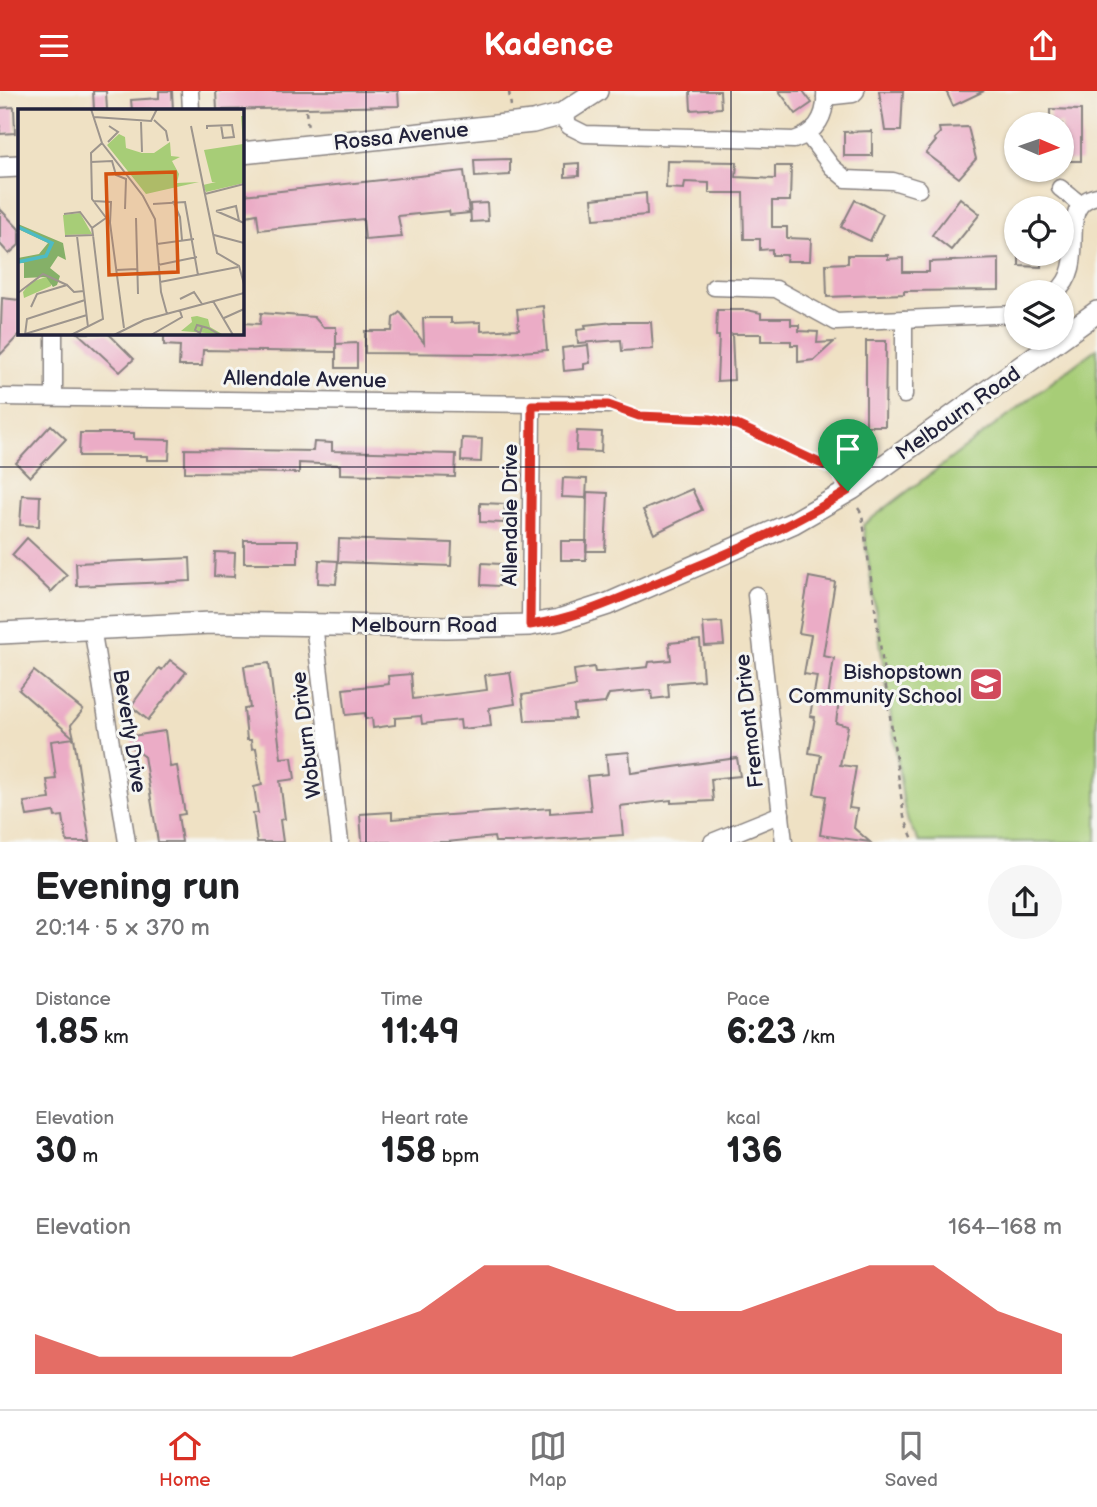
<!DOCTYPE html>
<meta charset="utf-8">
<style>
body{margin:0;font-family:"Balsamiq Sans",sans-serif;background:#f6f6f6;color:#202124;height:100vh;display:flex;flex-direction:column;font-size:26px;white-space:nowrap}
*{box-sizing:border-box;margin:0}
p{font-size:23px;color:#757577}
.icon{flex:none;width:38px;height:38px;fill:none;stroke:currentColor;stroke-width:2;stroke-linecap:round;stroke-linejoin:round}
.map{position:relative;height:751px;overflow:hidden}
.side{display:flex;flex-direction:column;background:#fff;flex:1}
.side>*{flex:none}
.needle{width:46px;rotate:92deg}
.fabs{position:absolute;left:1004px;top:21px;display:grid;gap:14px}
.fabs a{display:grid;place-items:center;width:70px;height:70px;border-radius:50%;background:#fff;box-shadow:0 2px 5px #0004;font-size:35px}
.pin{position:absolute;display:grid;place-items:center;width:60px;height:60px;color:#fff;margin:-72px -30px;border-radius:50% 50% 50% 0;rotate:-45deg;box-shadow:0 0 7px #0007}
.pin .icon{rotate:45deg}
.round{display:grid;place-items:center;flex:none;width:74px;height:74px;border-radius:37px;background:#f6f6f6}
.headline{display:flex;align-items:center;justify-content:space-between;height:119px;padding:0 35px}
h1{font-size:38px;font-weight:600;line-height:52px}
.stats{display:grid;grid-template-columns:repeat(3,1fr);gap:10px;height:119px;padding:7px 35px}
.stats div{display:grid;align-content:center}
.stats b{font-size:35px;font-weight:600}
.stats small{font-size:19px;font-weight:400}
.stats p{font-size:19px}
.chart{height:196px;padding:14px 35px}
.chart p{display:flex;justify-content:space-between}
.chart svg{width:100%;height:126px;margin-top:7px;fill:#d93025;opacity:.7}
header{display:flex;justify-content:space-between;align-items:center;height:91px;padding:0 35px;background:#d93025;color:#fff;font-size:32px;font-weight:600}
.tab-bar{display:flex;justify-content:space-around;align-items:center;height:98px;border-top:2px solid #e0e0e0;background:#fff;font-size:19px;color:#757577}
.tab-bar a{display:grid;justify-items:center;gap:4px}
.tab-bar .on{color:#d93025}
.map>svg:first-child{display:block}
.green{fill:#a7cd77;stroke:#647859;stroke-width:2}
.building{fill:#ebacc6}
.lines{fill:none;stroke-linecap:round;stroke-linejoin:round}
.minor-casing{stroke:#888280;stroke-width:19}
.tertiary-casing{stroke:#888280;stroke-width:24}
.path{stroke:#888280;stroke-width:2.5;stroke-dasharray:5 5;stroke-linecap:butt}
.minor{stroke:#fff;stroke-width:16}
.tertiary{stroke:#fff;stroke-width:21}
.route-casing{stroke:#fff;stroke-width:14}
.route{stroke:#d93025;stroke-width:9}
.grid{fill:none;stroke:#22223b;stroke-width:2;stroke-opacity:0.55}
.labels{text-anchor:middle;stroke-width:6;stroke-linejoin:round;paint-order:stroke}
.street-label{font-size:21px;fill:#22223b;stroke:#f6f6f2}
.poi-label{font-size:21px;fill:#22223b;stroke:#f6f6f2;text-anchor:end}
.inset-river{fill:none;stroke:#4dbbc5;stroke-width:3.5}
.inset-road{fill:none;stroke:#9d958d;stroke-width:2}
.view{fill:#d45411;fill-opacity:0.15;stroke:#d45411;stroke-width:3.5}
.inset-edge{fill:none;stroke:#22223b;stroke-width:3.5}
</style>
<header><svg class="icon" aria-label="menu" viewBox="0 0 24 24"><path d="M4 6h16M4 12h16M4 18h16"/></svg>Kadence<svg class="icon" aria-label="share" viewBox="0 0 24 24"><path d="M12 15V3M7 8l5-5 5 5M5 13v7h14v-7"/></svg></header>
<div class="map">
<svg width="1097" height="751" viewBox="0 0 1097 751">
<rect width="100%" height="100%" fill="#f6f6f2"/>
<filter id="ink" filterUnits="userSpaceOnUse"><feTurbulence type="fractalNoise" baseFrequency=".0143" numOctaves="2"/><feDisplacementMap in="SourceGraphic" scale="14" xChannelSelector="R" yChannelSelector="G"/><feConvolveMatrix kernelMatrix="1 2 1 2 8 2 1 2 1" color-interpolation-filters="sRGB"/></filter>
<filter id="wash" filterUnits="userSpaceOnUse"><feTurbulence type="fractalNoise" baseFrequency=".00686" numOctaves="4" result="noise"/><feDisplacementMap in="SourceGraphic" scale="28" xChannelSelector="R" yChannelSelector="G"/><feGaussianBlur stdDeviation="1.57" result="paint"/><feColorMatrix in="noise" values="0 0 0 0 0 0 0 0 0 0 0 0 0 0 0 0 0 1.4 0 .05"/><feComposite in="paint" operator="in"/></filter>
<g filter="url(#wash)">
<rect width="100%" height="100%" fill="#efe1c4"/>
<!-- green -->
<path class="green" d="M1097,257V751H919L908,731L904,715L863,434Z"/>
<g id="blocks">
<!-- building -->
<g class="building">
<path d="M93,0H106L107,19H94Z"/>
<path d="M159,0H172L173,19H132L131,9L159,7Z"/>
<path d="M216,0H398L399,15L217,19Z"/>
<path d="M690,0H720L721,17L691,19Z"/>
<path d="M779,0H803L812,12L796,23Z"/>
<path d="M879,0H903L901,40H885Z"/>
<path d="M946,0H984L953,15Z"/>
<path d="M14,16L15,42L0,43V17Z"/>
<path d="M1050,18L1081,19V70H1062V33H1050Z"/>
<path d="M968,36L976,68L959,87L926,62L936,50L934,48L940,42L939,37Z"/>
<path d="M872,40V65H844V41Z"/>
<path d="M510,68V84L475,86L474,69Z"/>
<path d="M667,70L737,71L736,86L775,88V75H791L790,110H772V136H787V147L811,148L810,170H786L787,164H772V158L760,159V148H744L743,102H709V92L685,91L684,98L666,97Z"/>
<path d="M579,72V85L565,86V73Z"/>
<path d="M464,80L469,122L450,124L449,120L398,125L402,146L365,149L363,128L259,139L257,123L246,125L243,104Z"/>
<path d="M646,102L647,124L594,128L592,108Z"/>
<path d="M960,107L980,123L951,159L932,144Z"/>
<path d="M855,109L883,123L870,150L841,136Z"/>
<path d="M487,112L488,130L471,131L470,113Z"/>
<path d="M0,118L19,138V154L9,163L0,153Z"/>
<path d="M1019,163H1041V176L1019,175Z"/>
<path d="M848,164H888V168L903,167V181H929V171L999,168V199L904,200V203L827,206L826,173L848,172Z"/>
<path d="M2,207L19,209V244L0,264Z"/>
<path d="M543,215L547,259L495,263L365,262V240H392L393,227L400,221L424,252L423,227H451V232L481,231V240L519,238L517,218Z"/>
<path d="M717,219H747L761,222V227H791V234H799V240L818,241L817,252L834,251L814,269L798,271V254H791V250H761V243H732L734,289L717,290L719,245H716Z"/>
<path d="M261,222L314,226L323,236H336V261L203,259L202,275H179L180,255L164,254V242H242V232L260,233Z"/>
<path d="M614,231H651L653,258L622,260L621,249L578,252L577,239L586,238L585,234Z"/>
<path d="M78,242H108L134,268L120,281Z"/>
<path d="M866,250H886L885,335H866Z"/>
<path d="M357,252V277H336V253Z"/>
<path d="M588,254L590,272L584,273V278L564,280L562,257Z"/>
<path d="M51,334L66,348L30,386L16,372Z"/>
<path d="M577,340L602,341L601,361L576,360Z"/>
<path d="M80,342H134V348L170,349L169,369H147V365H79Z"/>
<path d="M462,347L482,348L481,371L461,370Z"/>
<path d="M314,351L332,352V360L456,363L455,386L340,383V374L299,372V382L185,381V358L313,360Z"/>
<path d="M563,387L587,388L586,407L562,406Z"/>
<path d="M692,398L702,419L654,443L643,419Z"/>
<path d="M587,401L608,402L605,460H586Z"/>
<path d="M22,404L40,405L39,435L20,434Z"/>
<path d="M480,412L505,413L504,432L480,431Z"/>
<path d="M27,447L67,484L51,501L12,464Z"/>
<path d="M339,448L452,452L451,475L338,471Z"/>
<rect x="244" y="449" width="54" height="23"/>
<path d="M561,450H587L586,469H561Z"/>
<path d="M215,461L235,462L234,486L214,485Z"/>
<path d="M190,467L191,490L77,495L76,472Z"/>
<path d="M319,469L338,470L336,493L318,492Z"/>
<path d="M482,472L501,473L499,495L481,494Z"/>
<path d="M809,486L835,491L823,565L834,567L828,607L839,609L836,632L848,635L840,674L856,676L849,717L857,718L854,737L870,751L820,744L826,705L814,703L821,664L809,662L815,626L810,625L817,585L804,583L811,544L799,542Z"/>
<path d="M722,531L724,554L705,555L703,532Z"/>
<path d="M700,549L703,589L668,592L669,606L652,608L651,599L609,603L605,612L574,615L575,628L525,630L522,604L576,595L574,579L594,576L595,581H600L648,576L649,571L671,569L669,552Z"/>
<path d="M170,569L186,581L148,629L131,615L159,577L162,579Z"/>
<path d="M269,572L281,667L292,666L295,688L280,690L285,728L280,729L283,751H257L253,722H258L254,696L262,694L256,657L252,658L251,649H247L244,618L250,617L244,575Z"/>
<path d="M34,580L83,619L71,634L74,647L19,599Z"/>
<path d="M510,581L515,613L489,617L491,635L461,638L460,629L422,633L421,625L395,627V634L373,637L372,627L366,628L365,622L346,624L343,598L389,593L388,585L411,583L413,608L487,599L485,584Z"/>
<path d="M165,640L170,676L177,675L185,723L178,724L182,751H158L144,665L133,657L132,645Z"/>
<path d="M74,647L85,721L90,751H67L63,725L55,726L54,721L27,725L24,711L50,708L47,689L56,688L51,650Z"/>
<path d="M629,661L631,682L737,667L740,685L711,688L713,710L671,712V709L620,715L623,744L522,751H495L494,746L447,751H362L360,723L392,721V728L550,717V722L591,719L587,685L608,683L606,663Z"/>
</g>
</g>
</g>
<g filter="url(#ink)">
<use href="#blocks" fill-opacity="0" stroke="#888280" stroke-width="2"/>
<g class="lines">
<!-- minor casing -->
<g class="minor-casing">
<g id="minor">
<path d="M190,0L191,19"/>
<path d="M825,6L853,3L856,0"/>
<path d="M560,24L569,35L585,43L794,49C817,42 827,24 825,0"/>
<path d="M808,44L832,76L846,88L893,90L919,98"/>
<path d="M1060,97L1080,113"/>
<path d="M714,196L776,198L836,231L1017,223"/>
<path d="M1056,201C1092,173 1053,114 1097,105"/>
<path d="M54,242V305"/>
<path d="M904,304V228"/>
<path d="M0,306L608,314"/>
<path d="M756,504L784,751"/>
<path d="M314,533L340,751"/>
<path d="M530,534L532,314"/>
<path d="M92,536L127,751"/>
<path d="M712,751L781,723"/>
</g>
</g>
<!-- tertiary casing -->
<g class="tertiary-casing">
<g id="tertiary">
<path d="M242,62L533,31L560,24L597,0"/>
<path d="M0,76L19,75"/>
<path d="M0,542L211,532L446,536L530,534L559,529L608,513L793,432L852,398L1097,221"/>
</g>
</g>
<!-- path -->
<g class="path">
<path d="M509,1L511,15"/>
<path d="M306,20L308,38"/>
<path d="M621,319C652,329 683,323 714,328C757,337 795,360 835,379L838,384"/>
<path d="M858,417L862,423L904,726L914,751"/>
</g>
<!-- minor -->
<use href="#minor" class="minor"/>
<!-- tertiary -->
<use href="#tertiary" class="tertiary"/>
</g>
</g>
<g class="lines" filter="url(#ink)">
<!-- route casing -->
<g class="route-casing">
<path id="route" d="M532,314H608L639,325L710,328L737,334L835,379L848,400C793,434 736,460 676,484C628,503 582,527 530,534Z"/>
</g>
<!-- route -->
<use href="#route" class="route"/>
</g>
<!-- grid -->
<path class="grid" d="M366,0V751M731,0V751M0,376H1097"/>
<!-- icons -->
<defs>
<g id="school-square" transform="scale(1.75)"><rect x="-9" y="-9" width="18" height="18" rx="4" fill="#d1495b" stroke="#f6f6f2"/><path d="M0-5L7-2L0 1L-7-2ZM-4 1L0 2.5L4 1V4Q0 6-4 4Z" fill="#fff"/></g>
</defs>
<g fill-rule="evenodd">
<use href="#school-square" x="986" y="593"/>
</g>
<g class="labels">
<!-- street labels -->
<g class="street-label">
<text transform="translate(401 45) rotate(-6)" y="7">Rossa Avenue</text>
<text transform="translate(305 288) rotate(1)" y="7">Allendale Avenue</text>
<text transform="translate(958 322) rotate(-35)" y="7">Melbourn Road</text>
<text transform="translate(510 424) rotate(-90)" y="7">Allendale Drive</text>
<text x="424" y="541">Melbourn Road</text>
<text transform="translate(749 630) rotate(-96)" y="7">Fremont Drive</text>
<text transform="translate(130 640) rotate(81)" y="7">Beverly Drive</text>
<text transform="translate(306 644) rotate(-97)" y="7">Woburn Drive</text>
</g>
<!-- poi labels -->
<g class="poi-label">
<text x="962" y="588">Bishopstown<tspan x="962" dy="24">Community School</tspan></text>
</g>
</g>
<!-- overview -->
<g transform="translate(18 18)">
<rect width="226" height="226" fill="#efe1c4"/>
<path d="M223,7H226V74L188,83L185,76L198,73H194L186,41L225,35ZM101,25L107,28L108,39L124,44H136L152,33L153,47L162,48L154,52L161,65L159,74L181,73L128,85L89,36ZM62,104L74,125L47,126L45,106ZM28,168L33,170V177L6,189L5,183L13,173ZM179,207L190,210L192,218L204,225L214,226L163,222L174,213L173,208Z" fill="#a7cd77"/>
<path d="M0,115L45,134L48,151L40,147L32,159L42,167L39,176L35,178L28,168L6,169V154H0V149L21,145L30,134L0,120Z" fill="#85b068"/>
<path class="inset-river" d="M0,118L34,134L28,147L0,153"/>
<path class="inset-road" d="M73,0L84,34L125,87L137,110L143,183L149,205M168,0H211M76,8L133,12L139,0M136,11L148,22L150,32M123,13L124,43M173,17L199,144L221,157L226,175M189,20V17L214,16L216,28L205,29L203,16M90,33L100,23L91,17M84,34L73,44L74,90L92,114M73,53L94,52L98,66L108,70L107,100M187,85L226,75M75,92L93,93L92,114L106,219M155,92L162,108L164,131M135,95L167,93L180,166M198,102L218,97L221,112M198,102L226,114M46,105L62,103L74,119M118,109L120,185M196,126L226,134M47,127L75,126L74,119L88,109M59,127L70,218M139,135L176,130M140,156L179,148M98,161L119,160M120,166L141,165M142,173L220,158M0,184L25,165L49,176M162,190L176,183L184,195M195,192L215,226M13,198L19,185L49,176L56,183L66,182M206,209L226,200M184,218L182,224L177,221L179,216L190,219L202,226M7,225L69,206M7,226L9,210L67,191M53,226L85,210L75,126M96,226L126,211L226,184M133,226L164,208L162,202"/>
<path class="view" d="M157,63L160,163L91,166L88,65Z"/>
<rect width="226" height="226" class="inset-edge"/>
</g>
</svg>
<div class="fabs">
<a><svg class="needle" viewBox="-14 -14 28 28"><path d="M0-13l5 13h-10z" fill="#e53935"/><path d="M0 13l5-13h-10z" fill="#757577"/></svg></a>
<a><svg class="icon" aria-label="locate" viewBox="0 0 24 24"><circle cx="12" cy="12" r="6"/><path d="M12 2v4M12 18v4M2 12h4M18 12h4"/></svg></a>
<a><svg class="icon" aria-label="layers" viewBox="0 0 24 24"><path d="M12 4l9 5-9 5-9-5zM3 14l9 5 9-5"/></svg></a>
</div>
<div class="pin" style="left:848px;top:400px;background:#1e9e55"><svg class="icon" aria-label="arrive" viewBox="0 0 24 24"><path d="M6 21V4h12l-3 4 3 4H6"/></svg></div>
</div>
<section class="side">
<div class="headline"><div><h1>Evening run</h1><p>20:14 · 5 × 370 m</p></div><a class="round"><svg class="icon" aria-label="share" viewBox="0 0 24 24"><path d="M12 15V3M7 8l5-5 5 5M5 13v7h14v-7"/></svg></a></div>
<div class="stats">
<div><p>Distance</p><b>1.85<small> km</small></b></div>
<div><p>Time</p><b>11:49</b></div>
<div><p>Pace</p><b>6:23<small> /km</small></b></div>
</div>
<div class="stats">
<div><p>Elevation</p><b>30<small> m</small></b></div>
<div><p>Heart rate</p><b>158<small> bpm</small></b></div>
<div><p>kcal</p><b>136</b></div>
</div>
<div class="chart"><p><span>Elevation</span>164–168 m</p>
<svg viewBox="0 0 160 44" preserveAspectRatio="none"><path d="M0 44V30L10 38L20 38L30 38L40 38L50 30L60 22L70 6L80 6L90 14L100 22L110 22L120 14L130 6L140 6L150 22L160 30V44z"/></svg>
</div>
</section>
<nav class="tab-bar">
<a class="on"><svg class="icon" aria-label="home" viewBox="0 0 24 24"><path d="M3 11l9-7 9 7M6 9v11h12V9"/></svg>Home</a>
<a><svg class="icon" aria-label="map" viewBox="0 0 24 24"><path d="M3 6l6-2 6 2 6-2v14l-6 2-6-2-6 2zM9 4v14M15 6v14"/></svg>Map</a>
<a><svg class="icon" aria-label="saved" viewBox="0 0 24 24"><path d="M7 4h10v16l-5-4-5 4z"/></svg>Saved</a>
</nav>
